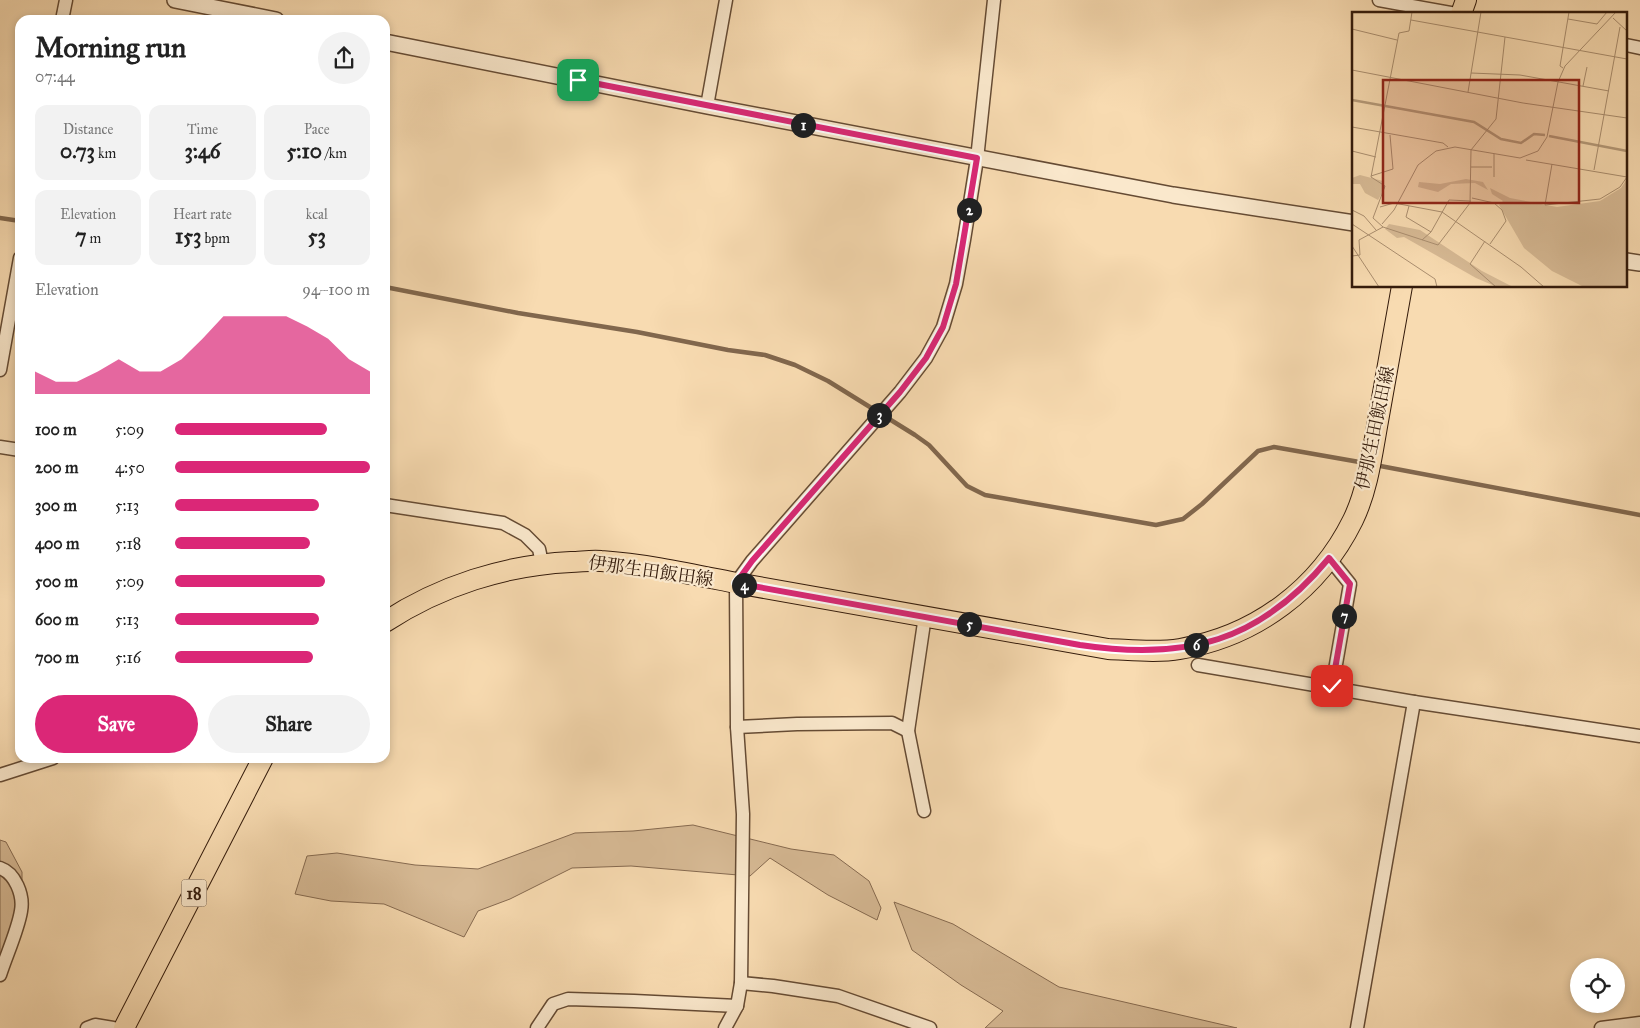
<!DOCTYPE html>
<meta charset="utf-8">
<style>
body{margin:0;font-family:"IM FELL Great Primer","Noto Serif JP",serif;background:#f2f2f2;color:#222;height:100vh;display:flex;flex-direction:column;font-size:19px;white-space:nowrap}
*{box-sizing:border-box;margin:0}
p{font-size:16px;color:#767676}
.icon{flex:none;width:28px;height:28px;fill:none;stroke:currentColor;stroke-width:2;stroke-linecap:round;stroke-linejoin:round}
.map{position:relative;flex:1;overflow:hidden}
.details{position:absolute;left:15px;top:15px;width:375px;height:748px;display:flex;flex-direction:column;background:#fff;border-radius:15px;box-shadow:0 2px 8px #0003}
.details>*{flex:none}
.tools{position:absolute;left:1570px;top:958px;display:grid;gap:10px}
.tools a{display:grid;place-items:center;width:55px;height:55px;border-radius:50%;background:#fff;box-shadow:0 2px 8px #0003;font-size:25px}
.pin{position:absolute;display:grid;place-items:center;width:42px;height:42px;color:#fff;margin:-21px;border-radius:10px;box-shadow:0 2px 8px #0006}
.km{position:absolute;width:25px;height:25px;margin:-12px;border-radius:50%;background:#222;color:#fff;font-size:14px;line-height:25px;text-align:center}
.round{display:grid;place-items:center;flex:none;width:52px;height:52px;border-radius:26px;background:#f2f2f2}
.summary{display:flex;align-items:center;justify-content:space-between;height:85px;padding:0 20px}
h1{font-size:28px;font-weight:700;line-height:38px}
.stats{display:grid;grid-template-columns:repeat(3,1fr);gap:8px;height:85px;padding:5px 20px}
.stats div{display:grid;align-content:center;border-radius:12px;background:#f2f2f2;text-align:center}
.stats b{font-size:21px;font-weight:700}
.stats small{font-size:14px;font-weight:400}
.stats p{font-size:14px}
.chart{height:140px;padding:10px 20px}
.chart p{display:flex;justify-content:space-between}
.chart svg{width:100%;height:90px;margin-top:5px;fill:#db2777;opacity:.7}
.primary-button{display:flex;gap:10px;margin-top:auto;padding:10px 20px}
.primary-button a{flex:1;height:58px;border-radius:30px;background:#db2777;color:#fff;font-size:20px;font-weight:700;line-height:58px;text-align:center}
.primary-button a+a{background:#f2f2f2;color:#222}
ul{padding:0 20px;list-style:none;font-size:16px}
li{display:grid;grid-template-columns:80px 60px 1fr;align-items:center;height:38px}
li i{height:12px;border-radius:6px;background:#db2777}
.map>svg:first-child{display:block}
.green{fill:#d7ba95;stroke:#866a50}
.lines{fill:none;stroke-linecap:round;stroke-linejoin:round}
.stream{stroke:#81674d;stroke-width:4.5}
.minor-casing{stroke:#654b34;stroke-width:15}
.tertiary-casing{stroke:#654b34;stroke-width:18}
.primary-casing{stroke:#341b0b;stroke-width:22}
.minor{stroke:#fae8cc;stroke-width:12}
.tertiary{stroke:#fae8cc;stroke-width:15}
.primary{stroke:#f8dbb1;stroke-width:20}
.route-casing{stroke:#fff;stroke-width:10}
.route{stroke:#db2777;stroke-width:6}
.labels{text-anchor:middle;stroke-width:4.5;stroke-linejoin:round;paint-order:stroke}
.shield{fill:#fae8cc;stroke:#6f5845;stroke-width:1}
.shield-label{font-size:16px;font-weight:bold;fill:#341b0b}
.street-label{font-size:18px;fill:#341b0b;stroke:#fae8cc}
.inset-river{fill:none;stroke:#b59a79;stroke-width:2.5}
.inset-road{fill:none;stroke:#aa8e6f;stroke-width:1}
.view{fill:#8f2418;fill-opacity:0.15;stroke:#8f2418;stroke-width:2.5}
.inset-edge{fill:none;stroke:#341b0b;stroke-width:2.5}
</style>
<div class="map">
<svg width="1640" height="1028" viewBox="0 0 1640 1028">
<rect width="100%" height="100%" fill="#f8dbb1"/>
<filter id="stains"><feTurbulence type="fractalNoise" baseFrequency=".004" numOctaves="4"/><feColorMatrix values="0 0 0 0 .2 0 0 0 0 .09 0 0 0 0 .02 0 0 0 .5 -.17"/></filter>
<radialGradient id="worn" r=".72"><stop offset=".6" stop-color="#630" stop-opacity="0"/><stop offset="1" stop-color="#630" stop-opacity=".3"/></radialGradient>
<!-- green -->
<g class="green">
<path d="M693,825L791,849L834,855L869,881L881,908L877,920L828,895L770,858L750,876L631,866L572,868L510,899L478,911L464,937L384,904L331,901L295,894L307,856L337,853L415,865L478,869L575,833L633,831Z"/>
<path d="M0,840L6,842L22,872V898L0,964Z"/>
<path d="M894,902L953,924L1059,987L1237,1028H985L1003,1011L961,985L912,950Z"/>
</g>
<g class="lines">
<!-- stream -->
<g class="stream">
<path d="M0,218L20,221"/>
<path d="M385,287L518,313L637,332L728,350L765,355L795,365L828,381L915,435L929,445L967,486L985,495L1156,525L1183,519L1202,504L1258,451L1274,447L1365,463"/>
<path d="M1375,465L1640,515"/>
</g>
<!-- minor casing -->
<g class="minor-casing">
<g id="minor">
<path d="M1379,0L1456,14"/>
<path d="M62,20L66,0"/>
<path d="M1626,45L1640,48"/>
<path d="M707,106L726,0"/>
<path d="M0,370L20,258"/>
<path d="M0,447L20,450"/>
<path d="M385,505L503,523L525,535L539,549L542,563"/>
<path d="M1329,558L1350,584L1332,687"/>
<path d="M1198,665L1414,702L1640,736"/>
<path d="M737,727L797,724L892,723L908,731"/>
<path d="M0,775L53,758"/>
<path d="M924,811L908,731L925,616"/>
<path d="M0,868C15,873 24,895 21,911C18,930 6,956 0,975"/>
<path d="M741,983L773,986L838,996L930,1028"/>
<path d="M87,1028L95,1025L113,1028"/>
<path d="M537,1028L553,1004L568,999L634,1001L737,1006"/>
<path d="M725,1028L737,1006L741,983L743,814L737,727L736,583L752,561L900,392L926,358L943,327L956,284L964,240L977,159L994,0"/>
<path d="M1357,1028L1414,702"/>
<path d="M1601,1028L1640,1023"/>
</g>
</g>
<!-- tertiary casing -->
<g class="tertiary-casing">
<g id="tertiary">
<path d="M175,0L276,20"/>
<path d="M385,42L707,106L1173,195L1354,223"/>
<path d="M1626,261L1640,263"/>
</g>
</g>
<!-- primary casing -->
<g class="primary-casing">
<g id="primary">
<path d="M1461,14L1466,0"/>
<path d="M385,622C440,586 505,565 571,562C580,562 591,560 601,561C646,564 691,574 736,583L1108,649C1132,650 1157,653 1180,649C1256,636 1319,589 1353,520C1368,489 1372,454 1378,421C1386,376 1394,331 1402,286"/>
<path d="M124,1028L263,758"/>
</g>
</g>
<!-- minor -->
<use href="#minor" class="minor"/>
<!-- tertiary -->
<use href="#tertiary" class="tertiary"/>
<!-- primary -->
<use href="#primary" class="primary"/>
</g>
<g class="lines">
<!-- route casing -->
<g class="route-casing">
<path id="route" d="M578,80L977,158L956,284L943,327L926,358L900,392L752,561L736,583L1080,645C1186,661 1260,642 1329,558L1350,584L1332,686"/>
</g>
<!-- route -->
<use href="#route" class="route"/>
</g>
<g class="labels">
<!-- shield labels -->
<rect class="shield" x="181.5" y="879.5" width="25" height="27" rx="4"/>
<g class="shield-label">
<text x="194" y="899">18</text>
</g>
<!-- street labels -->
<g class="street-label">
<text transform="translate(1375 428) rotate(-78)" y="6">伊那生田飯田線</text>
<text transform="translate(651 571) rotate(8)" y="6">伊那生田飯田線</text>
</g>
</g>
<!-- overview -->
<g transform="translate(1352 12)">
<rect width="275" height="275" fill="#f8dbb1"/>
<path d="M8,163L31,169L33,176L26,188L13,181L8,172H0V166ZM114,167L131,170L136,178L123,171L99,172L86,180L66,175L67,170L88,172ZM275,167V275H232L200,259L172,236L147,193L151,189L140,182L138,176L158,186L205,195L248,189L269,176ZM37,212L68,218L130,259L161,275H145L124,266L52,225L45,226L33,217Z" fill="#d7ba95"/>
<path class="inset-river" d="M0,88L122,110L149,127L169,131L182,122L193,123M197,124L275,139"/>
<path class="inset-road" d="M261,6L275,19M216,7L245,12L255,0M59,8L275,47M0,17L45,28M211,56L208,54L217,0M0,58L171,91L275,106M119,61L168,63L257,79M231,74L235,55M116,80L129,0M0,115L91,131L96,135M0,139L24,145M174,148L275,165M200,152L193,193L248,187L268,175L275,165M119,155H140M242,158L268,15M19,164L41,157L38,123M142,165V142M120,186L142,191L150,198L154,209L138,232M57,194L54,205L79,220M28,195L42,191L90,200L169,255L192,275M0,198L12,204L24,218M0,212L83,267L85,275M30,212L42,198L66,153L84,139L103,135L168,146L186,139L195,125L206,70L213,54L264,0M31,215L86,233L118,191L119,138L144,107L153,25M70,228L79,220L97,188L119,189M133,229L118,252L144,275M0,234L27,275M0,244L8,243L7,228L31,215L21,206L33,174L19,165L47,21L57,19L60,0"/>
<path class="view" d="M31,68H227V191H31Z"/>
<rect width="275" height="275" class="inset-edge"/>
</g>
<rect width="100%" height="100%" filter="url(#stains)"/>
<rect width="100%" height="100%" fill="url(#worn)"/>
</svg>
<div class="tools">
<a><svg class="icon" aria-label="locate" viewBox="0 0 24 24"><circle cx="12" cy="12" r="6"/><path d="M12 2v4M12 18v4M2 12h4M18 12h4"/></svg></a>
</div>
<div class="pin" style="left:578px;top:80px;background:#1e9e55"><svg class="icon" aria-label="arrive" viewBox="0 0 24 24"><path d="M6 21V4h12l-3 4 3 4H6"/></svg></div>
<div class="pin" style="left:1332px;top:686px;background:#d93025"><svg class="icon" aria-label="check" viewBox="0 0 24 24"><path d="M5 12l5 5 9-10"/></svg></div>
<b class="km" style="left:803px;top:125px">1</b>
<b class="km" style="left:969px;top:210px">2</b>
<b class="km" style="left:879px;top:415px">3</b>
<b class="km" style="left:744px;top:585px">4</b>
<b class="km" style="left:969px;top:624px">5</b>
<b class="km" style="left:1196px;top:645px">6</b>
<b class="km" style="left:1344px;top:616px">7</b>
<section class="details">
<div class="summary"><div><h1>Morning run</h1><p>07:44</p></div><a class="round"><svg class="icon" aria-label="share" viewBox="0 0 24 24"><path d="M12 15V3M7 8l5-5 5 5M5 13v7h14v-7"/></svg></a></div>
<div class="stats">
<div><p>Distance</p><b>0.73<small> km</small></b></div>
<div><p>Time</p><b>3:46</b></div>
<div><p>Pace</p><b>5:10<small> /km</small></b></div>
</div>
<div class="stats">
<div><p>Elevation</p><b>7<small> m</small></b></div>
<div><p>Heart rate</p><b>153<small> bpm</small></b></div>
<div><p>kcal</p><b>53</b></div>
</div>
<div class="chart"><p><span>Elevation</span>94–100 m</p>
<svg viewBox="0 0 160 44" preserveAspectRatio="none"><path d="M0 44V33L10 38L20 38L30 33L40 27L50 33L60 33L70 27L80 17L90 6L100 6L110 6L120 6L130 11L140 17L150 27L160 33V44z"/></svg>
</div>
<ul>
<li><b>100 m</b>5:09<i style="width:78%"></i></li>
<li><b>200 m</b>4:50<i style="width:100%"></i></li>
<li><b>300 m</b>5:13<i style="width:74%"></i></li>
<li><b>400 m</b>5:18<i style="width:69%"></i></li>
<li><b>500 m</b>5:09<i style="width:77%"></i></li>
<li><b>600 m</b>5:13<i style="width:74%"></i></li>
<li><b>700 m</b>5:16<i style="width:71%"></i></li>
</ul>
<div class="primary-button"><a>Save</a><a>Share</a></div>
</section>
</div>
